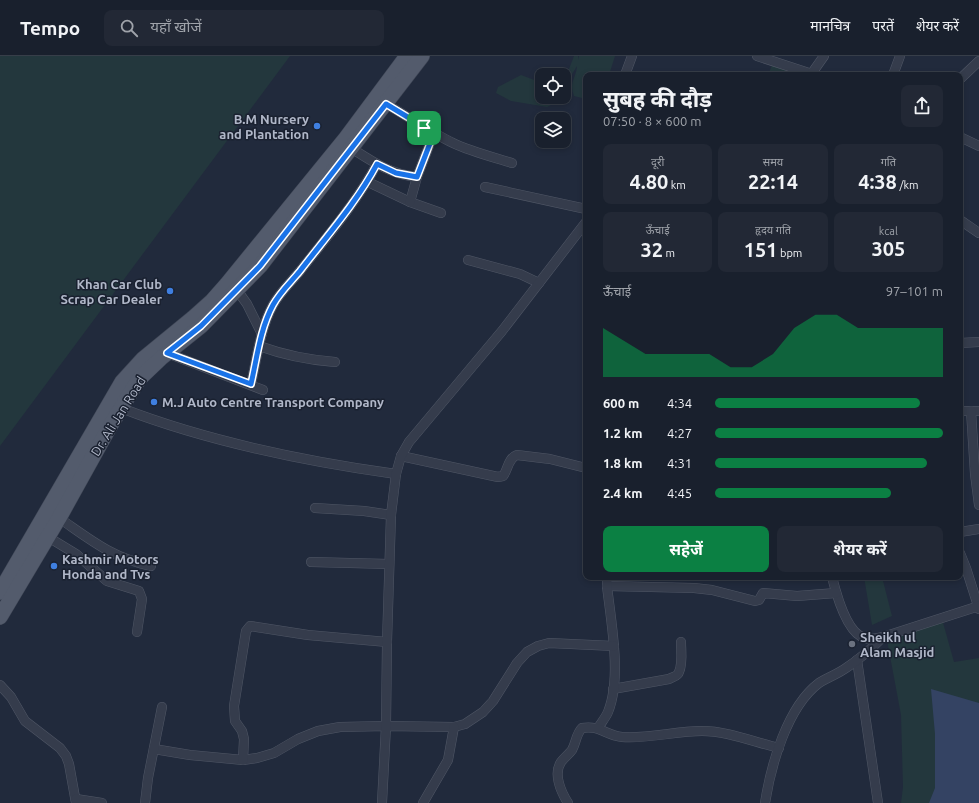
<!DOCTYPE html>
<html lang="hi">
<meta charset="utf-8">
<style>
body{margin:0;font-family:Ubuntu,"Noto Sans Devanagari",sans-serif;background:#222835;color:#f1f3f6;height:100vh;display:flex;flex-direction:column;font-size:15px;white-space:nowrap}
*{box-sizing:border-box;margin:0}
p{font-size:13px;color:#9fa3aa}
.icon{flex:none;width:22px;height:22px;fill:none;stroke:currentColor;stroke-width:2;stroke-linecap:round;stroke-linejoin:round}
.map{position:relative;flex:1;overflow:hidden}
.panel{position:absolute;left:583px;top:16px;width:380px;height:508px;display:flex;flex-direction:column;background:#19202d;border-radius:8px;box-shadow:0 2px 6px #0003,0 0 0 1px #373e49}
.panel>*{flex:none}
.controls{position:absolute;left:535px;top:12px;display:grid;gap:8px}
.controls a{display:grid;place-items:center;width:36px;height:36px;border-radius:8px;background:#19202d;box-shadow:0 2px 6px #0003,0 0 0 1px #373e49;font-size:20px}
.pin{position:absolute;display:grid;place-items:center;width:34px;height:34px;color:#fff;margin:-17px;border-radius:8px;box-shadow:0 2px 6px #0006}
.round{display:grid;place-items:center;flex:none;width:42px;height:42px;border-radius:8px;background:#222835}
.overview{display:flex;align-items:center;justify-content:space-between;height:68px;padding:0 20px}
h1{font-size:22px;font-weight:700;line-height:30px}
.stats{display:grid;grid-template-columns:repeat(3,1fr);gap:6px;height:68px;padding:4px 20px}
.stats div{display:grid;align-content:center;border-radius:8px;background:#222835;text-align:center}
.stats b{font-size:20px;font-weight:700}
.stats small{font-size:11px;font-weight:400}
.stats p{font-size:11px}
.chart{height:112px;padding:8px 20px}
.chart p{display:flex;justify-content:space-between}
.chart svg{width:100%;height:72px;margin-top:4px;fill:#0b8043;opacity:.7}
.cta{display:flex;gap:8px;margin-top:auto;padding:8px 20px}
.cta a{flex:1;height:46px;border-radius:8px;background:#0b8043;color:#fff;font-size:16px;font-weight:700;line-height:46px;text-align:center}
.cta a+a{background:#222835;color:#f1f3f6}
ul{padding:0 20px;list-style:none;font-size:13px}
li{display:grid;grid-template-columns:64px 48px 1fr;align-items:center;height:30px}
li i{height:10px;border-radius:5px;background:#0b8043}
header{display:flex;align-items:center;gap:24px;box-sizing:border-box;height:56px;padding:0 20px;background:#19202d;border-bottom:1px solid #373e49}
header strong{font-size:19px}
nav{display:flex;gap:22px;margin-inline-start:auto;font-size:14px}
.search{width:280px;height:36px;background:#222835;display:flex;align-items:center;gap:10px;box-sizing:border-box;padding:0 14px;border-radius:8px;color:#9fa3aa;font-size:15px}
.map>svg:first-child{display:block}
.green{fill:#23373d}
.water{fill:#344363}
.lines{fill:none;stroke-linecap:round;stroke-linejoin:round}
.minor-casing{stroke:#505766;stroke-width:10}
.primary-casing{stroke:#3e4555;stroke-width:16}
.minor{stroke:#353c4c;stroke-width:9}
.primary{stroke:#535b6c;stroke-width:15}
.route-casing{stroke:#fff;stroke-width:8}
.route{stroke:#1a73e8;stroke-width:5}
.shop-dot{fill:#3f7fe0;stroke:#1a2130;stroke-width:1.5}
.worship-dot{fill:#6b7280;stroke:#1a2130;stroke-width:1.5}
.labels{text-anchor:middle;stroke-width:3;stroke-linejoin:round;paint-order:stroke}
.poi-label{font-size:13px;font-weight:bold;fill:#b0b7c8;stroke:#1a2130;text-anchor:start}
.street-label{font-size:13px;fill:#b0b7c8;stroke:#1a2130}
</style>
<header>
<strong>Tempo</strong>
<div class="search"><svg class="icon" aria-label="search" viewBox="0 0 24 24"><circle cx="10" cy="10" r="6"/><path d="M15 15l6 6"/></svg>यहाँ खोजें</div>
<nav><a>मानचित्र</a><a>परतें</a><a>शेयर करें</a></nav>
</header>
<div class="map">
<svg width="979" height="747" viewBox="0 0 979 747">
<rect width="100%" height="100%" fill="#212a3c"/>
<!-- green -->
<g class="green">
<path d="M0,0H290L0,390Z"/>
<path d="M574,0H578V4L579,0H615L609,19H586V43L574,40C569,25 576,23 577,10L569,23L568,33L564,39V26Z"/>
<path d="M772,9L806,19H768Z"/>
<path d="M521,19L542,27V41H563L557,46L547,51L511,45L496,37L498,31Z"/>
<path d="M864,521H882L892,560L872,569Z"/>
<path d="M942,563L954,606L979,602V747H901L903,731L901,659L887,584Z"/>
</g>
<!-- water -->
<path class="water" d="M931,633L979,647V747H929L935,732V678Z"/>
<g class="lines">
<!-- minor casing -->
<g class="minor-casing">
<g id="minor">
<path d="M757,0L815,19"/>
<path d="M812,17L824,0"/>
<path d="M625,19L632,0"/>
<path d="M893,19L900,0"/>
<path d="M960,23L979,5"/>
<path d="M386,48C409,61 430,76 453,87C472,96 493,101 512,107"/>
<path d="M960,81L979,90"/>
<path d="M351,92C373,106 390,118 417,121"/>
<path d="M368,126L410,146L441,157"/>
<path d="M485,131L586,153"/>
<path d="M410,146L417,121L434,77"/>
<path d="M960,164L979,177"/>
<path d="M468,204L520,218L539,227"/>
<path d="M237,234L247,248L262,278"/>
<path d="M960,287L979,286"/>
<path d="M259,290C284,299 308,304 335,306"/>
<path d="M167,297L263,334"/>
<path d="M251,328C257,302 260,273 273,249C280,236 291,226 300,215C327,181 356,147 377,108"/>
<path d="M121,352C209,386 303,405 396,418"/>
<path d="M960,355H979"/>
<path d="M971,355L975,418L979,449"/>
<path d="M401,400L498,421L503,420C508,414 508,402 517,399L550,403L586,412"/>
<path d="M315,452L364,455L391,459"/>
<path d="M59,462C91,484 112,502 151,510"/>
<path d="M960,476L979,473"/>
<path d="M48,481L76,498L107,525L139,535L142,543L137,576"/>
<path d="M960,497L966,512L979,553"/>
<path d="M311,506L389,508"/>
<path d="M832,521C836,537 847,578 865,582C871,584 877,582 883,581L979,550"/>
<path d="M607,530L694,532L712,534L755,545L759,544L763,537L797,540L836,537"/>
<path d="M857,604L878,747"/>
<path d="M0,629L11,641L25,665L60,692L66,700L69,708L76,747"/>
<path d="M613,633L669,623C673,621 678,620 679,616C683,607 681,595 681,586"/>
<path d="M598,672C601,667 606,661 608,656C622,622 611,566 607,530V521"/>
<path d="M154,693L190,699L243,704L257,702L274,697L298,683L318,675L340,671L386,670L454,671L465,668L483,656L493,645L517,607L527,596L538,590L549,587L614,590"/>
<path d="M243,704L244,683L242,675L235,665L234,650L246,575L250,570L308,579L387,586"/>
<path d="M76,743L102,747"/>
<path d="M145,747L148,722L162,651"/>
<path d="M382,747L386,670L387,586L391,459L396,418L401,400L409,386L502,275L586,166"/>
<path d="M423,747L448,704L454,671"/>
<path d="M568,747C561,736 553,718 561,706C564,702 569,698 572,694C576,687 576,678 582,672C600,669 605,679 622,681C649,683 675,675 702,675C727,675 754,686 779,692"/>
<path d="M765,747C771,709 787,651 819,627C828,621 838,618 846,612C860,603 872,592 883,581"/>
</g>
</g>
<!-- primary casing -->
<g class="primary-casing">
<g id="primary">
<path d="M0,536L122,326L143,303L193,262L212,245L227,228L346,82L407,0"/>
<path d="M0,561L59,462L110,370L139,323L161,302L201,270L260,210L422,0"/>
</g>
</g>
<!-- minor -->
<use href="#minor" class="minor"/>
<!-- primary -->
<use href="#primary" class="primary"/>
</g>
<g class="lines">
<!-- route casing -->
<g class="route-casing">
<path id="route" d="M386,48L434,77L417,121L396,117L377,108C357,146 326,181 300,215C291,226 280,236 273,249C260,273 257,302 251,328L167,297L201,270L260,210Z"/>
</g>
<!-- route -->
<use href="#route" class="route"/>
</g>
<!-- markers -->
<g class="shop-dot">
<circle cx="317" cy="70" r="4"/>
<circle cx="170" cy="235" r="4"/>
<circle cx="154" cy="346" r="4"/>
<circle cx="54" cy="510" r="4"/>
</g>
<circle class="worship-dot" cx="852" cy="588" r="4"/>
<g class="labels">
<!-- poi labels -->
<g class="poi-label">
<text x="309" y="68" text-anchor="end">B.M Nursery<tspan x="309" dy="15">and Plantation</tspan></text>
<text x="162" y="233" text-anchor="end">Khan Car Club<tspan x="162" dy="15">Scrap Car Dealer</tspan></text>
<text x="162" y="351">M.J Auto Centre Transport Company</text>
<text x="62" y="508">Kashmir Motors<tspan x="62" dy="15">Honda and Tvs</tspan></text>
<text x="860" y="586">Sheikh ul<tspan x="860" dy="15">Alam Masjid</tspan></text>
</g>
<!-- street labels -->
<g class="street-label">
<text transform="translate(118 360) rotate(-58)" y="5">Dr. Ali Jan Road</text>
</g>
</g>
</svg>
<div class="controls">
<a><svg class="icon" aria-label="locate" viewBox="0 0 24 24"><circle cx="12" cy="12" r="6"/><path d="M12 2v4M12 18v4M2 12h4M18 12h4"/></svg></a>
<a><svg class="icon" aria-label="layers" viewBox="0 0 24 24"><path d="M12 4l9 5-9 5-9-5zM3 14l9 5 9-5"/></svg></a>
</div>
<div class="pin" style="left:424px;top:72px;background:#1e9e55"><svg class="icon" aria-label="arrive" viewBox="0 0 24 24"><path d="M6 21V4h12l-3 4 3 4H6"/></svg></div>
<section class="panel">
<div class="overview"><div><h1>सुबह की दौड़</h1><p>07:50 · 8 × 600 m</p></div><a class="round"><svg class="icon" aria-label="share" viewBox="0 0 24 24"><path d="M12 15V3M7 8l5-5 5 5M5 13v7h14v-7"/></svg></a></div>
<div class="stats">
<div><p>दूरी</p><b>4.80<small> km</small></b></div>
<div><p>समय</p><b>22:14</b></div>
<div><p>गति</p><b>4:38<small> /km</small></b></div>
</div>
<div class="stats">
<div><p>ऊँचाई</p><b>32<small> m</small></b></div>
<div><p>हृदय गति</p><b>151<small> bpm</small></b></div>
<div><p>kcal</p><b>305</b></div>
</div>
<div class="chart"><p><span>ऊँचाई</span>97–101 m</p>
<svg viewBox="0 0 160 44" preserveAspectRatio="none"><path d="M0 44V14L10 22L20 30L30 30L40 30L50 30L60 38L70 38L80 30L90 14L100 6L110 6L120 14L130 14L140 14L150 14L160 14V44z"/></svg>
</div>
<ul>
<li><b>600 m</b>4:34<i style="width:90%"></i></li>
<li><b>1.2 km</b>4:27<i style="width:100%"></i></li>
<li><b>1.8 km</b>4:31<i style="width:93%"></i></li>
<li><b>2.4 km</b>4:45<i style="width:77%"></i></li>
</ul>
<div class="cta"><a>सहेजें</a><a>शेयर करें</a></div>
</section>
</div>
